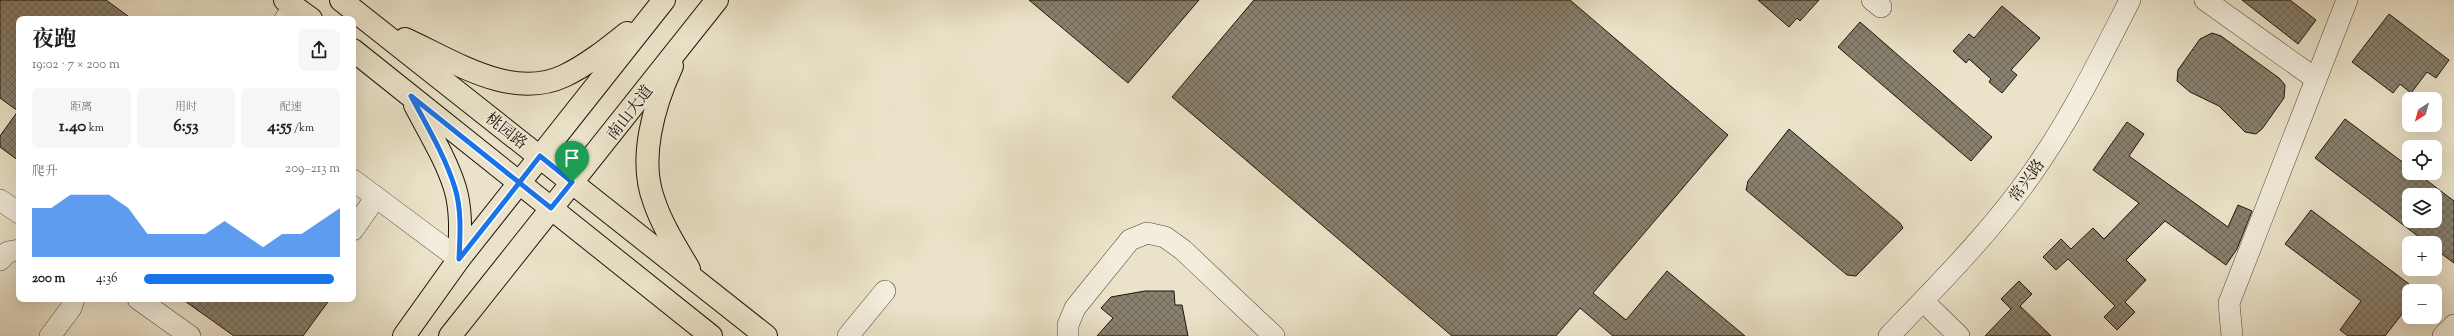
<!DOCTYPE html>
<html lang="zh">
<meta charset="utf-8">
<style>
body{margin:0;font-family:"Sorts Mill Goudy","Noto Serif SC",serif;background:#f6f6f6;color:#202124;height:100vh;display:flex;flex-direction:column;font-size:15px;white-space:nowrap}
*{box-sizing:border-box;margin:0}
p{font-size:13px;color:#757577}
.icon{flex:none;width:22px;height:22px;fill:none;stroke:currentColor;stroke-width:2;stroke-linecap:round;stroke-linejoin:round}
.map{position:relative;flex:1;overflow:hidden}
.details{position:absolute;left:16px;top:16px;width:340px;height:286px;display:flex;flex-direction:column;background:#fff;border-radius:8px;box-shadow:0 4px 16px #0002}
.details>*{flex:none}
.needle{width:26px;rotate:217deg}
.controls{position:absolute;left:2402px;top:92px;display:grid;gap:8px}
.controls a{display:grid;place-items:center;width:40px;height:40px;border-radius:8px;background:#fff;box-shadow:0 4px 16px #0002;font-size:20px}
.pin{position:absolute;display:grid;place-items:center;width:34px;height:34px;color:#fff;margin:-41px -17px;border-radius:50% 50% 50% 0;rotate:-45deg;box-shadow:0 0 4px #0007}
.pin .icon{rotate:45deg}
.round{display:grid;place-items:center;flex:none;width:42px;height:42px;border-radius:8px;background:#f6f6f6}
.overview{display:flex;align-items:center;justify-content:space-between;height:68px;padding:0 16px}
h1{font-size:22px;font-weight:700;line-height:30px}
.metrics{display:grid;grid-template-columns:repeat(3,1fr);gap:6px;height:68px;padding:4px 16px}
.metrics div{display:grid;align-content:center;border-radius:8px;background:#f6f6f6;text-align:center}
.metrics b{font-size:17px;font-weight:700}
.metrics small{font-size:11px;font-weight:400}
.metrics p{font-size:11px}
.chart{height:112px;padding:8px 16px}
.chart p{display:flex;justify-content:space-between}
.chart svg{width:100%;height:72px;margin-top:4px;fill:#1a73e8;opacity:.7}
ul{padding:0 16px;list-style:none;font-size:13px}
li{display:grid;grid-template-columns:64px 48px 1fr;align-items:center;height:30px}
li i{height:10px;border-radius:5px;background:#1a73e8}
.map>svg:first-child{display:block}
.building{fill:url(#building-cross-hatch);stroke:#1d150b;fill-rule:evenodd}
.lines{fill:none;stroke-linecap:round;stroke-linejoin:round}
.minor-casing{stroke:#50483a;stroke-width:22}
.major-casing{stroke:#1d150b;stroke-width:24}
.minor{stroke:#f2eddc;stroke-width:21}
.major{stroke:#ebe3c9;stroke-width:22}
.route-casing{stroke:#fff;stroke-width:8}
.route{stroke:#1a73e8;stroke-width:5}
.labels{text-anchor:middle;stroke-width:4;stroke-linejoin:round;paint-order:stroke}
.street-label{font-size:16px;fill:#1d150b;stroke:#f2eddc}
</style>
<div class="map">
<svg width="2454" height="336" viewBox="0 0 2454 336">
<defs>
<pattern id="building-cross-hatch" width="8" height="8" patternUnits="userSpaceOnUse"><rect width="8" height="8" fill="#88806e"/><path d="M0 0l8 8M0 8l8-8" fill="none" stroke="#6f6859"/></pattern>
</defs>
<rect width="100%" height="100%" fill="#ebe3c9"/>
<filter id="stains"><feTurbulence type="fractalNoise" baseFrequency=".005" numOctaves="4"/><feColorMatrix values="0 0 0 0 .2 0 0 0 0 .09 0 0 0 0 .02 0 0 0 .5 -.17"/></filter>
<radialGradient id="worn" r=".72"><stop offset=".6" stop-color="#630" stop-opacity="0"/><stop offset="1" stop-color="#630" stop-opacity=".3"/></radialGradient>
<!-- building -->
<g class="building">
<path d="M0,0H106L132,19H19V161L0,147V136L18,111L0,98Z"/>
<path d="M1029,0H1199L1128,83Z"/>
<path d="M1254,0H1570L1728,135L1593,293L1626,320L1667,271L1745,336H1613L1580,308L1556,336H1452L1172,97Z"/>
<path d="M1758,0H1819L1800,21L1797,18L1789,27Z"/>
<path d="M2242,0H2290L2316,20L2298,44Z"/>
<path d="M2002,6L2040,38L2011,70L2017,75L2002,93L1989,82L1991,79L1969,59L1966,63L1953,51L1969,34L1974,38Z"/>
<path d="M2389,14L2449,60L2436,78L2427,72L2411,93L2400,84L2393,93L2352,62Z"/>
<path d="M1860,22L1992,137L1971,161L1838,47Z"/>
<path d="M2212,33L2221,36L2279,78L2285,85L2284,98L2262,129L2256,134L2245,132L2219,106L2190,92L2177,81L2178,70L2200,39Z"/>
<path d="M2345,119L2409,167V173H2417L2454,201V263L2435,249V243H2427L2315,158ZM2409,195H2435V221H2409Z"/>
<path d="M2127,122L2144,134L2129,156L2228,227L2238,205L2252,211L2237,249L2226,265L2165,221L2126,260L2146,280L2125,302L2135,312L2117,330L2104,317L2115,306L2068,259L2056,270L2043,257L2061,239L2071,249L2093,228L2104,239L2139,203L2093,170Z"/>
<path d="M1789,129L1900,223L1903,228L1856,276L1847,275L1746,190L1748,181Z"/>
<path d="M2311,210L2409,284V305L2385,336H2348L2340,330L2361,301L2285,244Z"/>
<path d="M2019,281L2032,294L2020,306L2051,336H1985L2011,309L2001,299Z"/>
<path d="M1145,291H1174L1175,305H1182L1188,336H1097L1113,318L1101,308L1111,297Z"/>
<path d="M182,299H330L303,336H234Z"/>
</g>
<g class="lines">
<!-- minor casing -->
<g class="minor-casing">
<g id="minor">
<path d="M1872,0L1881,7"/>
<path d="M2205,0L2316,79"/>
<path d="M285,19L294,7"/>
<path d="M353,180L459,259"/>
<path d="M0,200L19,213"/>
<path d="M353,230L376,197"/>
<path d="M0,260L8,252L19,250"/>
<path d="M138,299L190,336"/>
<path d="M1923,301L1959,336"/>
<path d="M50,336L71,308L74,299"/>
<path d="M848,336L885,291"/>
<path d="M1068,336V325L1075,308L1130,240L1147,233L1165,237L1183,250L1274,336"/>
<path d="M1889,336C1940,283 1991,232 2033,172C2071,118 2100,59 2130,0"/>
<path d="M2232,336L2229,303L2347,0"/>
<path d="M2443,336L2454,325"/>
</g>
</g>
<!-- major casing -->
<g class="major-casing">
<g id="major">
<path d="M285,0L311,19"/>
<path d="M341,0L766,336"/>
<path d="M405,39C452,60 511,101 564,76C587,65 607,49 627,33"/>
<path d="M353,50L711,336"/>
<path d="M672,66C654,105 638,159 654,201C662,225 676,247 689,269"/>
<path d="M415,105C429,132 446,159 455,188C462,211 460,236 459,259"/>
<path d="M404,336L459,259L664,0"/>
<path d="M450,336L717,0"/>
</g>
</g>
<!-- minor -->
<use href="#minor" class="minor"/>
<!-- major -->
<use href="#major" class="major"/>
</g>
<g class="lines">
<!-- route casing -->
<g class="route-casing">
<path id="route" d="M572,182L540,156C513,191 486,225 459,259C460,236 462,211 455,188C445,156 427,126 411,96L551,208L572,182"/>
</g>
<!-- route -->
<use href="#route" class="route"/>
</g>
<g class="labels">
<!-- street labels -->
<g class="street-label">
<text transform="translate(629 112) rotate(-52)" y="6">南山大道</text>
<text transform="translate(507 130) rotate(38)" y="6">桃园路</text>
<text transform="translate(2026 180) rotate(-54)" y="6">常兴路</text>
</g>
</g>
<rect width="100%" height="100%" filter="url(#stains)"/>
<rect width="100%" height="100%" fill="url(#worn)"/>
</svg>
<div class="controls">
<a><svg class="needle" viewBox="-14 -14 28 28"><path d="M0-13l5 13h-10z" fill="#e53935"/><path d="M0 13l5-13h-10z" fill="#757577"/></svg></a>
<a><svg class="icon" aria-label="locate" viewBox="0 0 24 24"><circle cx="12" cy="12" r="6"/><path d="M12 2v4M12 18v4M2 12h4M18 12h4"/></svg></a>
<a><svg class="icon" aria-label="layers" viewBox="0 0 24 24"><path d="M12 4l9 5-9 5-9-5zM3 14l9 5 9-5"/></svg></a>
<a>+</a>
<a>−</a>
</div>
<div class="pin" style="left:572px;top:182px;background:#1e9e55"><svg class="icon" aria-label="arrive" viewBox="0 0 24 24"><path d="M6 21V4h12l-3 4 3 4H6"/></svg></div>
<section class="details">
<div class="overview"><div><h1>夜跑</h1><p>19:02 · 7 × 200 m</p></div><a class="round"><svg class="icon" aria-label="share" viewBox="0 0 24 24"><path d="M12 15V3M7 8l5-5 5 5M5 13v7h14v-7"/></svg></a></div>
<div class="metrics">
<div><p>距离</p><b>1.40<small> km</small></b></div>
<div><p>用时</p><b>6:53</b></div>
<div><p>配速</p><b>4:55<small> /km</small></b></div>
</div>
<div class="chart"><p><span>爬升</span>209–213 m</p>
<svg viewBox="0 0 160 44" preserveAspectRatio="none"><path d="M0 44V14L10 14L20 6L30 6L40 6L50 14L60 30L70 30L80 30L90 30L100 22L110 30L120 38L130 30L140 30L150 22L160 14V44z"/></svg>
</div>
<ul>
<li><b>200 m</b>4:36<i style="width:97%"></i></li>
</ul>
</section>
</div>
